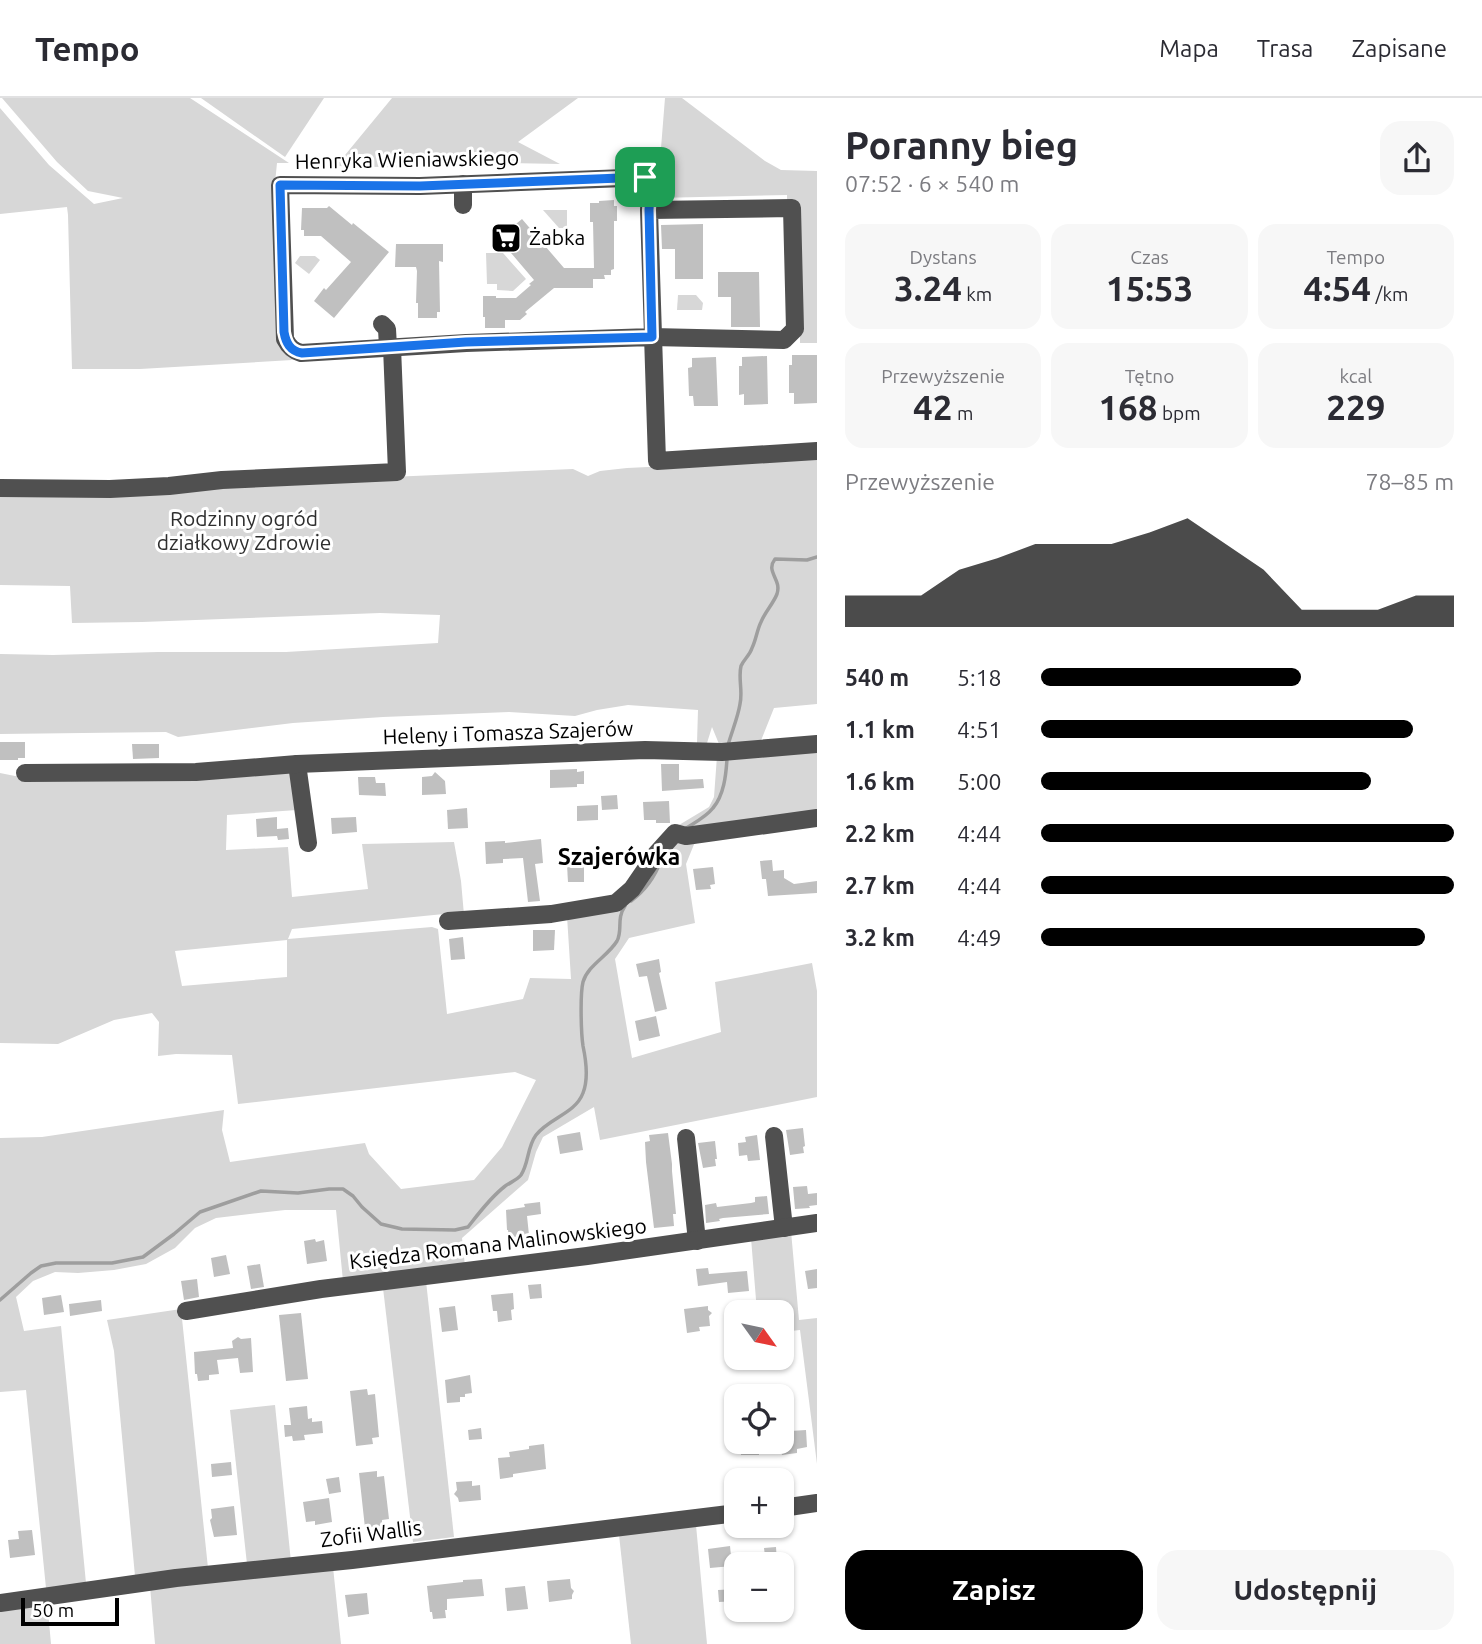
<!DOCTYPE html>
<html lang="pl">
<meta charset="utf-8">
<style>
body{margin:0;font-family:Ubuntu,sans-serif;background:#f7f7f7;color:#2b2b33;height:100vh;display:flex;flex-direction:column;font-size:26px;white-space:nowrap}
*{box-sizing:border-box;margin:0}
p{font-size:23px;color:#7c7c81}
.icon{flex:none;width:38px;height:38px;fill:none;stroke:currentColor;stroke-width:2;stroke-linecap:round;stroke-linejoin:round}
.map{position:relative;flex:1;overflow:hidden}
.panel{display:flex;flex-direction:column;background:#fff;width:665px}
.panel>*{flex:none}
.needle{width:46px;rotate:123deg}
.fabs{position:absolute;left:724px;top:1202px;display:grid;gap:14px}
.fabs a{display:grid;place-items:center;width:70px;height:70px;border-radius:14px;background:#fff;box-shadow:0 2px 5px #0004;font-size:35px}
.scale{position:absolute;left:21px;bottom:18px;width:98px;box-sizing:border-box;padding-left:7px;border:4px solid #000;border-top:0;font-size:19px;line-height:24px;white-space:nowrap;color:#000;-webkit-text-stroke:5px #fff;paint-order:stroke}
.pin{position:absolute;display:grid;place-items:center;width:60px;height:60px;color:#fff;margin:-30px;border-radius:14px;box-shadow:0 4px 10px #0006}
.round{display:grid;place-items:center;flex:none;width:74px;height:74px;border-radius:21px;background:#f7f7f7}
.summary{display:flex;align-items:center;justify-content:space-between;height:119px;padding:0 28px}
h1{font-size:38px;font-weight:700;line-height:52px}
.metrics{display:grid;grid-template-columns:repeat(3,1fr);gap:10px;height:119px;padding:7px 28px}
.metrics div{display:grid;align-content:center;border-radius:18px;background:#f7f7f7;text-align:center}
.metrics b{font-size:35px;font-weight:700}
.metrics small{font-size:19px;font-weight:400}
.metrics p{font-size:19px}
.chart{height:196px;padding:14px 28px}
.chart p{display:flex;justify-content:space-between}
.chart svg{width:100%;height:126px;margin-top:7px;fill:#000;opacity:.7}
.action{display:flex;gap:14px;margin-top:auto;padding:14px 28px}
.action a{flex:1;height:80px;border-radius:21px;background:#000;color:#fff;font-size:28px;font-weight:700;line-height:80px;text-align:center}
.action a+a{background:#f7f7f7;color:#2b2b33}
ul{padding:0 28px;list-style:none;font-size:23px}
li{display:grid;grid-template-columns:112px 84px 1fr;align-items:center;height:52px}
li i{height:18px;border-radius:9px;background:#000}
header{display:flex;align-items:center;gap:42px;box-sizing:border-box;height:98px;padding:0 35px;background:#fff;border-bottom:2px solid #e1e1e2}
header strong{font-size:33px}
nav{display:flex;gap:38px;margin-inline-start:auto;font-size:24px}
main{display:flex;flex:1;min-height:0}
.map>svg:first-child{display:block}
.green{fill:#d7d7d7;fill-rule:evenodd}
.lines{fill:none;stroke-linecap:round;stroke-linejoin:round}
.stream{stroke:#9e9e9e;stroke-width:3.5}
.building{fill:#c0c0c0}
.minor{stroke:#505050;stroke-width:18}
.route-casing{stroke:#fff;stroke-width:14}
.route{stroke:#1a73e8;stroke-width:9}
.labels{text-anchor:middle;stroke-width:6;stroke-linejoin:round;paint-order:stroke}
.street-label{font-size:21px;fill:#000;stroke:#fff}
.poi-label{font-size:21px;fill:#000;stroke:#fff;text-anchor:start}
.park-label{font-size:21px;fill:#2e2e2e;stroke:#fff}
.neighbourhood-label{font-size:23px;font-weight:bold;fill:#000;stroke:#fff}
</style>
<header>
<strong>Tempo</strong>
<nav><a>Mapa</a><a>Trasa</a><a>Zapisane</a></nav>
</header>
<main>
<div class="map">
<svg width="817" height="1546" viewBox="0 0 817 1546">
<rect width="100%" height="100%" fill="#fff"/>
<!-- green -->
<g class="green">
<path d="M2,0H190L289,65H277L274,95L279,245L292,262L140,271H72L68,117L67,109L0,116V10L49,67L94,106L123,100L88,93L57,64Z"/>
<path d="M201,0H324L285,59Z"/>
<path d="M392,0H578L518,44L560,66L508,65L426,70L336,68Z"/>
<path d="M665,0H682L765,63L781,72L817,73V245H800L799,105L787,104V97L657,100Z"/>
<path d="M543,112H567V130H559Z"/>
<path d="M486,155H503L526,181L513,193L497,192V186H487Z"/>
<path d="M300,158H315L320,162L309,176L295,165Z"/>
<path d="M678,197H696L703,205L702,212H677Z"/>
<path d="M817,361V606L774,610L760,645L719,646L712,629L707,645H697L698,612L628,607L597,612L575,618L509,614L383,619L293,625L178,639L166,634L0,636V556L53,557L158,554H286L438,545L440,517L380,515L142,524L72,525L70,488L0,487V390L183,388L573,371L588,378L600,373L627,370Z"/>
<path d="M817,652V714L692,733L674,730L709,709L714,699L717,658Z"/>
<path d="M291,671L297,712L227,717L226,752L288,749L292,799L368,791L362,746L454,744L461,783L464,817L444,816L292,831L288,841L432,829L438,831L447,916L523,901L530,880L571,881L567,818L606,812L672,742L695,744L686,766L695,825L629,840L615,861L632,960L721,934L715,884L812,865L817,893V999L600,1042L594,1009L543,1039L536,1054L528,1082L462,1140L465,1168L343,1183L336,1112H285L216,1120L195,1130L175,1150L146,1166L114,1172L78,1175L55,1174L33,1183L16,1199L24,1233L61,1228L86,1485L46,1490L26,1292L0,1294V1040L42,1039L224,1012L222,1032L230,1064L365,1045L369,1056L401,1091L474,1082L502,1049L536,982L515,974L238,1006L232,957L176,956L158,958L159,924L152,915L114,922L58,946L0,945V675L15,678L68,681ZM287,842V879L182,888L175,853Z"/>
<path d="M791,1133L799,1222L817,1220V1366L800,1232L782,1234V1214H757L751,1140Z"/>
<path d="M426,1183L454,1439L413,1444L383,1190Z"/>
<path d="M181,1211L208,1470L135,1478L114,1253L107,1222Z"/>
<path d="M275,1307L291,1464L247,1466L230,1312Z"/>
<path d="M696,1427L707,1546H631L619,1437Z"/>
<path d="M333,1469L341,1546H155L150,1488Z"/>
<path d="M47,1502L51,1546H0V1512Z"/>
</g>
<g class="lines">
<!-- stream -->
<g class="stream">
<path d="M728,647C732,633 738,619 740,606C743,593 738,580 741,568C744,561 750,557 752,550C756,542 757,532 761,524C765,514 773,506 777,496C782,481 765,474 775,461L807,462L817,459"/>
<path d="M685,731C694,725 706,719 713,710C724,697 726,677 727,661"/>
<path d="M631,803C646,792 655,779 661,762"/>
<path d="M0,1202L31,1175L41,1168L56,1165H112L143,1159L174,1136L200,1114L261,1093L298,1095L329,1091H343L353,1098L362,1109L381,1126L402,1131L455,1132L468,1129C479,1115 490,1100 504,1089C509,1085 517,1082 521,1077C529,1065 527,1049 536,1037C549,1020 575,1016 583,995C589,980 586,962 583,948C581,935 580,896 583,884C588,867 608,858 617,843C623,832 616,821 625,808"/>
</g>
</g>
<!-- building -->
<g class="building">
<path d="M614,102V108H617V123H614V171L611,172V177H604L605,181H593V190H554L525,214L527,216L520,222H505V230H485V219H483V198H496V200H516L531,187L529,186L534,182L500,142L508,136L506,134L522,121L564,170H594L593,124H590V105H599V103Z"/>
<path d="M329,108L352,127L353,125L389,154L334,220L314,203L324,190L326,192L351,164L321,138H304V132H301L302,110H327Z"/>
<path d="M703,126V181H675V151H662L661,127Z"/>
<path d="M396,146H443V164L439,163L440,214H437V220H418V205H416L417,173L416,169H395Z"/>
<path d="M718,174H759L760,229H731V199H718Z"/>
<path d="M792,257H817V305L794,306V295H789V267H792Z"/>
<path d="M767,258L768,306L744,307V296L739,297V268H742V259Z"/>
<path d="M716,259L718,308H694L693,298H689L688,270L692,269V260Z"/>
<path d="M0,644H25V660H18V662H0Z"/>
<path d="M132,646H159V660L133,661Z"/>
<path d="M661,666H679V682L703,681L704,690L662,693Z"/>
<path d="M577,671V674L584,673V686H577V689L550,690V672Z"/>
<path d="M435,674L445,683L446,696L422,697V679L432,678Z"/>
<path d="M358,679H375L376,685H385L386,698L359,697Z"/>
<path d="M617,697L618,711L602,712L601,698Z"/>
<path d="M669,703L670,725H656V722H644L643,704Z"/>
<path d="M598,707V722L577,723V708Z"/>
<path d="M467,710L468,730L448,731L447,712Z"/>
<path d="M277,719V731L288,730L289,741L278,742L277,738L257,739L256,721Z"/>
<path d="M356,719L357,734L332,736L331,720Z"/>
<path d="M541,741L543,765L535,766L540,803L528,804L523,760L503,761V765L486,766L485,744L505,743V745Z"/>
<path d="M772,762L773,773L784,772V780L794,786L817,783V795L768,798L766,781H762L760,763Z"/>
<path d="M567,767H584V784H568Z"/>
<path d="M713,769L715,786L710,787L711,791L696,792L693,771Z"/>
<path d="M533,832H555L554,852L533,853Z"/>
<path d="M463,839L465,861L451,862L449,841Z"/>
<path d="M659,861L661,874L659,875L667,911L655,914L647,878L639,879L636,866Z"/>
<path d="M656,918L660,938L639,943L635,923Z"/>
<path d="M803,1030L805,1048L803,1049L804,1055L790,1057L786,1032Z"/>
<path d="M580,1034L583,1052L560,1056L557,1038Z"/>
<path d="M668,1035L672,1066V1073L676,1116H673L674,1128L654,1130L646,1064L645,1044L650,1043L649,1037Z"/>
<path d="M757,1037L760,1062L748,1063L747,1057L739,1058L738,1045L746,1044L745,1039Z"/>
<path d="M715,1043L717,1061H715L716,1068L703,1070L698,1045Z"/>
<path d="M807,1088L808,1096L817,1095V1107L809,1108L810,1110L795,1111L793,1089Z"/>
<path d="M767,1098L769,1116L723,1120L719,1121L720,1123L706,1125L705,1107L716,1105L717,1109L751,1105L755,1104V1099Z"/>
<path d="M540,1104L541,1116L527,1118L529,1137L509,1140L508,1132H507L506,1112L525,1109L524,1106Z"/>
<path d="M315,1141L316,1144L324,1142L327,1163L307,1166L304,1143Z"/>
<path d="M226,1157L230,1176L214,1179L211,1160Z"/>
<path d="M260,1166L264,1189L251,1191L247,1168Z"/>
<path d="M708,1170L709,1176L747,1173L749,1193L728,1195L727,1184L698,1188L696,1171Z"/>
<path d="M817,1171V1190L808,1191L805,1173Z"/>
<path d="M197,1181L199,1199L184,1202L181,1183Z"/>
<path d="M541,1186L542,1200L530,1201L528,1187Z"/>
<path d="M513,1195L514,1211L511,1212L512,1222L498,1224L497,1213H493L491,1197Z"/>
<path d="M61,1197L64,1214L44,1217L42,1200Z"/>
<path d="M101,1202L102,1213L70,1218L69,1206Z"/>
<path d="M455,1208L458,1232L442,1234L439,1210Z"/>
<path d="M708,1208V1212L712,1215L709,1218L710,1228L699,1229L700,1233L687,1235L684,1211Z"/>
<path d="M301,1215L308,1281L286,1283L279,1217Z"/>
<path d="M238,1239L241,1241L251,1240L253,1274L240,1275L238,1260L217,1262L219,1276L209,1277V1282L198,1283L197,1276H195L194,1254L233,1250L232,1243Z"/>
<path d="M470,1277L472,1295L465,1296V1299H460V1304L447,1305L445,1282Z"/>
<path d="M367,1291L368,1297L375,1296L379,1339L372,1340L373,1346L356,1348L350,1293Z"/>
<path d="M307,1308L308,1321L312,1320V1324L322,1323L323,1335L304,1337L305,1342L293,1343L292,1338L285,1339L284,1327H291L289,1310Z"/>
<path d="M481,1330L482,1341L469,1342L468,1332Z"/>
<path d="M806,1332L807,1349L797,1351V1355L782,1357L781,1353L759,1355V1357H741L740,1344H782V1338L790,1337V1333Z"/>
<path d="M544,1346L546,1371L513,1376V1379L500,1381L498,1360L510,1359L509,1354L529,1351V1348Z"/>
<path d="M231,1364L232,1377L212,1379L211,1366Z"/>
<path d="M377,1373V1379L384,1378L389,1421L382,1422V1428L365,1430L359,1375Z"/>
<path d="M339,1379L341,1394L329,1396L326,1381Z"/>
<path d="M472,1383V1388L480,1387L481,1402L459,1404L458,1400L454,1396L457,1392L456,1384Z"/>
<path d="M329,1400L332,1424L315,1427V1423L306,1424L303,1404Z"/>
<path d="M234,1408L237,1437L214,1439L210,1422L212,1420L211,1411Z"/>
<path d="M32,1432L35,1457L10,1460L8,1442L19,1441L18,1433Z"/>
<path d="M730,1448L732,1468L710,1470L708,1451Z"/>
<path d="M776,1449L777,1466H766L764,1450Z"/>
<path d="M482,1481L484,1498L447,1501V1512H445L446,1520L433,1521L432,1514H430L427,1488L463,1484V1482Z"/>
<path d="M570,1481L571,1490L574,1493L572,1497V1501L549,1504L547,1483Z"/>
<path d="M525,1488L528,1511L507,1513L505,1490Z"/>
<path d="M736,1491L737,1503L719,1504L718,1492Z"/>
<path d="M367,1495L369,1516L348,1519L345,1497Z"/>
</g>
<g class="lines">
<!-- minor -->
<g class="minor">
<path d="M463,107V86"/>
<path d="M649,112L651,79L420,88L280,87L285,241C289,249 293,253 301,255L466,245L652,239L784,242L795,231L792,110L649,112L657,363L817,353"/>
<path d="M382,226L387,231L388,249"/>
<path d="M0,390L110,391L169,388L222,382L397,374L392,249"/>
<path d="M297,666L308,745"/>
<path d="M25,675L196,674L297,666L645,652L722,654L817,646"/>
<path d="M448,823L551,816L616,805L632,791L656,756L675,735L686,738L817,720"/>
<path d="M774,1038L784,1130"/>
<path d="M686,1040L697,1143"/>
<path d="M186,1213L321,1191L587,1158L817,1125"/>
<path d="M782,1410L817,1405"/>
<path d="M0,1505L176,1480L352,1462L737,1415"/>
</g>
</g>
<g class="lines">
<!-- route casing -->
<g class="route-casing">
<path id="route" d="M645,79H651L649,112L652,239L466,244L302,255C290,253 286,245 284,234L280,87L420,88Z"/>
</g>
<!-- route -->
<use href="#route" class="route"/>
</g>
<!-- icons -->
<defs>
<g id="supermarket-square" transform="scale(1.575)"><rect x="-9" y="-9" width="18" height="18" rx="4" fill="#000" stroke="#fff"/><path d="M-6-5.5h2.5l.6 2H6L4.5 2H-2.5L-4.4-4H-6ZM-1.5 3.2a1.3 1.3 0 1 0 .1 0ZM3 3.2a1.3 1.3 0 1 0 .1 0Z" fill="#fff"/></g>
</defs>
<g fill-rule="evenodd">
<use href="#supermarket-square" x="506" y="140"/>
</g>
<g class="labels">
<!-- street labels -->
<g class="street-label">
<text transform="translate(407 62) rotate(-1)" y="7">Henryka Wieniawskiego</text>
<text transform="translate(508 635) rotate(-2)" y="7">Heleny i Tomasza Szajerów</text>
<text transform="translate(498 1146) rotate(-7)" y="7">Księdza Romana Malinowskiego</text>
<text transform="translate(371 1436) rotate(-7)" y="7">Zofii Wallis</text>
</g>
<!-- poi labels -->
<g class="poi-label">
<text x="529" y="147">Żabka</text>
</g>
<!-- park labels -->
<g class="park-label">
<text x="244" y="428">Rodzinny ogród<tspan x="244" dy="24">działkowy Zdrowie</tspan></text>
</g>
<!-- neighbourhood labels -->
<g class="neighbourhood-label">
<text x="619" y="767">Szajerówka</text>
</g>
</g>
</svg>
<div class="fabs">
<a><svg class="needle" viewBox="-14 -14 28 28"><path d="M0-13l5 13h-10z" fill="#e53935"/><path d="M0 13l5-13h-10z" fill="#7c7c81"/></svg></a>
<a><svg class="icon" aria-label="locate" viewBox="0 0 24 24"><circle cx="12" cy="12" r="6"/><path d="M12 2v4M12 18v4M2 12h4M18 12h4"/></svg></a>
<a>+</a>
<a>−</a>
</div>
<div class="scale">50 m</div>
<div class="pin" style="left:645px;top:79px;background:#1e9e55"><svg class="icon" aria-label="arrive" viewBox="0 0 24 24"><path d="M6 21V4h12l-3 4 3 4H6"/></svg></div>
</div>
<section class="panel">
<div class="summary"><div><h1>Poranny bieg</h1><p>07:52 · 6 × 540 m</p></div><a class="round"><svg class="icon" aria-label="share" viewBox="0 0 24 24"><path d="M12 15V3M7 8l5-5 5 5M5 13v7h14v-7"/></svg></a></div>
<div class="metrics">
<div><p>Dystans</p><b>3.24<small> km</small></b></div>
<div><p>Czas</p><b>15:53</b></div>
<div><p>Tempo</p><b>4:54<small> /km</small></b></div>
</div>
<div class="metrics">
<div><p>Przewyższenie</p><b>42<small> m</small></b></div>
<div><p>Tętno</p><b>168<small> bpm</small></b></div>
<div><p>kcal</p><b>229</b></div>
</div>
<div class="chart"><p><span>Przewyższenie</span>78–85 m</p>
<svg viewBox="0 0 160 44" preserveAspectRatio="none"><path d="M0 44V33L10 33L20 33L30 24L40 20L50 15L60 15L70 15L80 11L90 6L100 15L110 24L120 38L130 38L140 38L150 33L160 33V44z"/></svg>
</div>
<ul>
<li><b>540 m</b>5:18<i style="width:63%"></i></li>
<li><b>1.1 km</b>4:51<i style="width:90%"></i></li>
<li><b>1.6 km</b>5:00<i style="width:80%"></i></li>
<li><b>2.2 km</b>4:44<i style="width:100%"></i></li>
<li><b>2.7 km</b>4:44<i style="width:100%"></i></li>
<li><b>3.2 km</b>4:49<i style="width:93%"></i></li>
</ul>
<div class="action"><a>Zapisz</a><a>Udostępnij</a></div>
</section>
</main>
